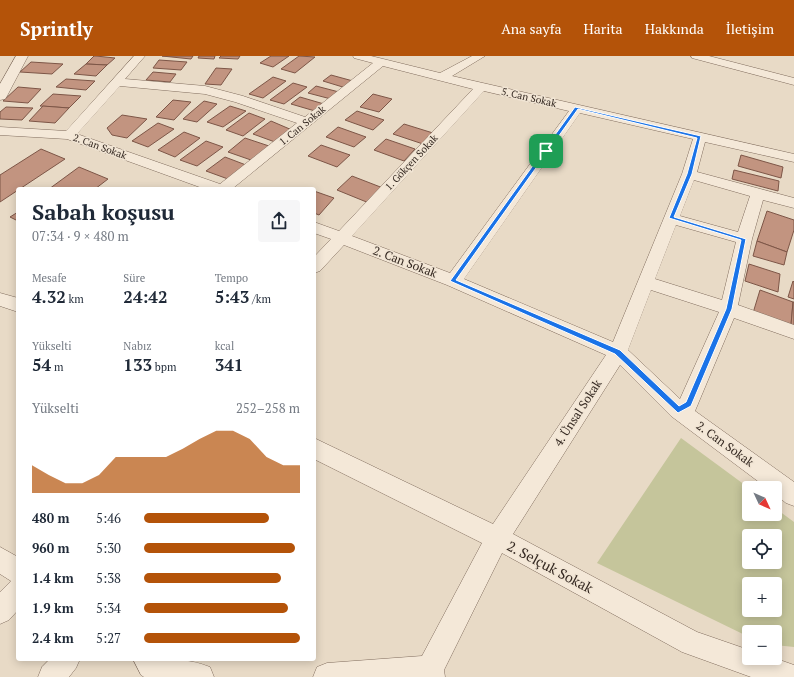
<!DOCTYPE html>
<html lang="tr">
<meta charset="utf-8">
<style>
body{margin:0;font-family:"PT Serif",serif;background:#f6f6f7;color:#1f2937;height:100vh;display:flex;flex-direction:column;font-size:15px;white-space:nowrap}
*{box-sizing:border-box;margin:0}
p{font-size:13px;color:#747a83}
.icon{flex:none;width:22px;height:22px;fill:none;stroke:currentColor;stroke-width:2;stroke-linecap:round;stroke-linejoin:round}
.map{position:relative;flex:1;overflow:hidden}
.panel{position:absolute;left:16px;top:131px;width:300px;height:474px;display:flex;flex-direction:column;background:#fff;border-radius:4px;box-shadow:0 2px 10px #0003}
.panel>*{flex:none}
.needle{width:26px;rotate:134deg}
.fabs{position:absolute;left:742px;top:425px;display:grid;gap:8px}
.fabs a{display:grid;place-items:center;width:40px;height:40px;border-radius:4px;background:#fff;box-shadow:0 2px 10px #0003;font-size:20px}
.pin{position:absolute;display:grid;place-items:center;width:34px;height:34px;color:#fff;margin:-17px;border-radius:8px;box-shadow:0 2px 6px #0006}
.round{display:grid;place-items:center;flex:none;width:42px;height:42px;border-radius:4px;background:#f6f6f7}
.head{display:flex;align-items:center;justify-content:space-between;height:68px;padding:0 16px}
h1{font-size:22px;font-weight:700;line-height:30px}
.stats{display:grid;grid-template-columns:repeat(3,1fr);gap:6px;height:68px;padding:4px 16px}
.stats div{display:grid;align-content:center}
.stats b{font-size:17px;font-weight:700}
.stats small{font-size:11px;font-weight:400}
.stats p{font-size:11px}
.chart{height:112px;padding:8px 16px}
.chart p{display:flex;justify-content:space-between}
.chart svg{width:100%;height:72px;margin-top:4px;fill:#b45309;opacity:.7}
ul{padding:0 16px;list-style:none;font-size:13px}
li{display:grid;grid-template-columns:64px 48px 1fr;align-items:center;height:30px}
li i{height:10px;border-radius:5px;background:#b45309}
header{display:flex;align-items:center;gap:24px;box-sizing:border-box;height:56px;padding:0 20px;background:#b45309;color:#fff}
header strong{font-size:19px}
nav{display:flex;gap:22px;margin-inline-start:auto;font-size:14px}
.map>svg:first-child{display:block}
.green{fill:#c5c59b;fill-rule:evenodd}
.building{fill:#c29480;stroke:#7d5647}
.lines{fill:none;stroke-linecap:round;stroke-linejoin:round}
.minor-casing{stroke:#816d5e;stroke-width:1}
.tertiary-casing{stroke:#816d5e;stroke-width:1}
.minor{fill:#f4e8d8;fill-rule:evenodd}
.tertiary{fill:#f4e8d8;fill-rule:evenodd}
.route{fill:#1a73e8;stroke:#fff;fill-rule:evenodd}
.labels{text-anchor:middle;stroke-width:3;stroke-linejoin:round;paint-order:stroke}
.far-street-label{font-size:10px;fill:#332720;stroke:#f1e5d4}
.street-label{font-size:12px;fill:#332720;stroke:#f1e5d4}
.near-street-label{font-size:14px;fill:#332720;stroke:#f1e5d4}
</style>
<header>
<strong>Sprintly</strong>
<nav><a>Ana sayfa</a><a>Harita</a><a>Hakkında</a><a>İletişim</a></nav>
</header>
<div class="map">
<svg width="794" height="621" viewBox="0 0 794 621">
<rect width="100%" height="100%" fill="#e8dac6"/>
<!-- green -->
<path class="green" d="M681,382L749,432V458H775V452L794,466V591L775,589V576H749V581L597,507ZM749,480H775V506H749ZM749,528H775V554H749Z"/>
<!-- building -->
<g class="building">
<path d="M94,0H96L115,2L107,9L86,8Z"/>
<path d="M162,0H193L191,3Z"/>
<path d="M199,0H215L214,3L198,2Z"/>
<path d="M221,0H240L238,3L219,2Z"/>
<path d="M271,0H289L273,11L260,7Z"/>
<path d="M299,0L315,1L295,17L281,13Z"/>
<path d="M159,4L187,6L181,14L153,12Z"/>
<path d="M31,6L63,8L52,18L20,16Z"/>
<path d="M86,8L107,9L96,20L74,18Z"/>
<path d="M216,12L232,13L221,29L205,28Z"/>
<path d="M153,16L176,18L170,26L146,24Z"/>
<path d="M331,19L353,25L346,32L323,25Z"/>
<path d="M273,21L286,25L263,42L249,38Z"/>
<path d="M66,23L95,25L86,34L56,31Z"/>
<path d="M293,27L307,31L284,48L270,44Z"/>
<path d="M316,30L339,36L331,43L308,37Z"/>
<path d="M18,31L41,33L28,47L3,45Z"/>
<path d="M53,38L81,40L69,52L40,50Z"/>
<path d="M373,38L392,43L379,56L360,51Z"/>
<path d="M300,41L324,48L315,55L291,48Z"/>
<path d="M173,44L191,46L174,64L156,61Z"/>
<path d="M204,45L217,48L197,66L183,63Z"/>
<path d="M43,50L69,52L55,67L29,65Z"/>
<path d="M230,50L246,55L223,71L207,66Z"/>
<path d="M6,51L33,52L22,64L0,63V56Z"/>
<path d="M357,55L384,64L373,74L345,64Z"/>
<path d="M249,57L265,63L243,80L226,74Z"/>
<path d="M122,59L147,63L127,82L112,79L107,72Z"/>
<path d="M271,65L292,74L275,86L253,78Z"/>
<path d="M158,67L174,73L148,91L132,85Z"/>
<path d="M404,68L433,77L423,88L393,78Z"/>
<path d="M338,71L366,81L354,91L326,81Z"/>
<path d="M184,76L200,82L175,101L158,94Z"/>
<path d="M245,82L269,90L251,104L228,96Z"/>
<path d="M386,83L415,93L404,105L374,94Z"/>
<path d="M206,85L223,91L197,110L180,104Z"/>
<path d="M321,89L350,99L337,111L308,100Z"/>
<path d="M41,93L65,103L0,146V119Z"/>
<path d="M741,99L783,111L781,122L738,110Z"/>
<path d="M225,101L246,109L228,123L206,115Z"/>
<path d="M79,111L108,123L95,133H49Z"/>
<path d="M734,114L779,125L778,135L732,123Z"/>
<path d="M352,120L383,132L369,147L337,134Z"/>
<path d="M314,135L334,142L319,159L314,157Z"/>
<path d="M767,155L794,164V174L787,196L757,185Z"/>
<path d="M18,156V165L10,161Z"/>
<path d="M757,185L787,196L784,209L753,200Z"/>
<path d="M749,208L780,218L778,236L745,225Z"/>
<path d="M793,225L794,226V243L788,241Z"/>
<path d="M760,234L793,246L791,269L753,257Z"/>
<path d="M793,246H794V271L791,269Z"/>
</g>
<g class="lines">
<!-- minor casing -->
<g class="minor-casing">
<g id="minor">
<path d="M134,0H145L125,23L205,30L243,40L305,61L373,7L354,2L353,0H371L440,17L472,0H485L452,20L794,98V106L705,86L697,116L794,142V152L763,144L752,183L738,249L794,269V283L734,262L695,355L794,426V450L786,447L775,438V432H767L671,360L620,309L513,478L697,576L749,594V602H774L794,609V621H751L682,596L502,497L444,614L445,621H313L317,611L327,607L422,600L482,487L314,403V382L493,468L606,299L447,229L344,189L320,215L314,217V201L331,183L314,177V166L339,175L473,33L383,10L232,133H205L67,83L0,79V71L66,75ZM120,30L205,38L235,46L297,67L220,128L77,78ZM484,35L569,55L450,217L352,180ZM580,57L693,83L682,118L613,286L464,223ZM694,124L750,140L738,176L680,160ZM676,169L736,186L722,244L655,223ZM651,234L719,256L680,343L628,294Z"/>
<path d="M691,0H709L794,22V29L692,2Z"/>
<path d="M0,237L18,242V256L0,250Z"/>
<path d="M0,491L18,501V554L9,564L0,568V536L11,525L0,518Z"/>
<path d="M50,603H80L76,612L69,621H38L42,611Z"/>
<path d="M133,603C159,603 185,601 210,611L214,621H144L141,619Z"/>
</g>
</g>
<!-- tertiary casing -->
<g class="tertiary-casing">
<path id="tertiary" d="M16,0H28L7,40L5,43L0,44V28Z"/>
</g>
<!-- minor -->
<use href="#minor" class="minor"/>
<!-- tertiary -->
<use href="#tertiary" class="tertiary"/>
</g>
<!-- route -->
<path class="route" d="M575,51L701,80L692,118L674,161L746,183L732,253L691,350L678,357L615,298L450,225ZM578,53L697,82L687,118L669,162L741,184L726,253L686,346L679,350L620,294L456,224Z"/>
<g class="labels">
<!-- far-street labels -->
<g class="far-street-label">
<text transform="translate(529 41) rotate(13)" y="4">5. Can Sokak</text>
<text transform="translate(302 69) rotate(-39)" y="4">1. Can Sokak</text>
<text transform="translate(100 90) rotate(20)" y="4">2. Can Sokak</text>
<text transform="translate(411 106) rotate(-47)" y="4">1. Gökçen Sokak</text>
</g>
<!-- street labels -->
<g class="street-label">
<text transform="translate(405 206) rotate(21)" y="4">2. Can Sokak</text>
<text transform="translate(578 357) rotate(-57)" y="4">4. Ünsal Sokak</text>
<text transform="translate(725 388) rotate(36)" y="4">2. Can Sokak</text>
</g>
<!-- near-street labels -->
<g class="near-street-label">
<text transform="translate(550 511) rotate(28)" y="5">2. Selçuk Sokak</text>
</g>
</g>
</svg>
<div class="fabs">
<a><svg class="needle" viewBox="-14 -14 28 28"><path d="M0-13l5 13h-10z" fill="#e53935"/><path d="M0 13l5-13h-10z" fill="#747a83"/></svg></a>
<a><svg class="icon" aria-label="locate" viewBox="0 0 24 24"><circle cx="12" cy="12" r="6"/><path d="M12 2v4M12 18v4M2 12h4M18 12h4"/></svg></a>
<a>+</a>
<a>−</a>
</div>
<div class="pin" style="left:546px;top:95px;background:#1e9e55"><svg class="icon" aria-label="arrive" viewBox="0 0 24 24"><path d="M6 21V4h12l-3 4 3 4H6"/></svg></div>
<section class="panel">
<div class="head"><div><h1>Sabah koşusu</h1><p>07:34 · 9 × 480 m</p></div><a class="round"><svg class="icon" aria-label="share" viewBox="0 0 24 24"><path d="M12 15V3M7 8l5-5 5 5M5 13v7h14v-7"/></svg></a></div>
<div class="stats">
<div><p>Mesafe</p><b>4.32<small> km</small></b></div>
<div><p>Süre</p><b>24:42</b></div>
<div><p>Tempo</p><b>5:43<small> /km</small></b></div>
</div>
<div class="stats">
<div><p>Yükselti</p><b>54<small> m</small></b></div>
<div><p>Nabız</p><b>133<small> bpm</small></b></div>
<div><p>kcal</p><b>341</b></div>
</div>
<div class="chart"><p><span>Yükselti</span>252–258 m</p>
<svg viewBox="0 0 160 44" preserveAspectRatio="none"><path d="M0 44V27L10 33L20 38L30 38L40 33L50 22L60 22L70 22L80 22L90 17L100 11L110 6L120 6L130 11L140 22L150 27L160 27V44z"/></svg>
</div>
<ul>
<li><b>480 m</b>5:46<i style="width:80%"></i></li>
<li><b>960 m</b>5:30<i style="width:97%"></i></li>
<li><b>1.4 km</b>5:38<i style="width:88%"></i></li>
<li><b>1.9 km</b>5:34<i style="width:92%"></i></li>
<li><b>2.4 km</b>5:27<i style="width:100%"></i></li>
</ul>
</section>
</div>
